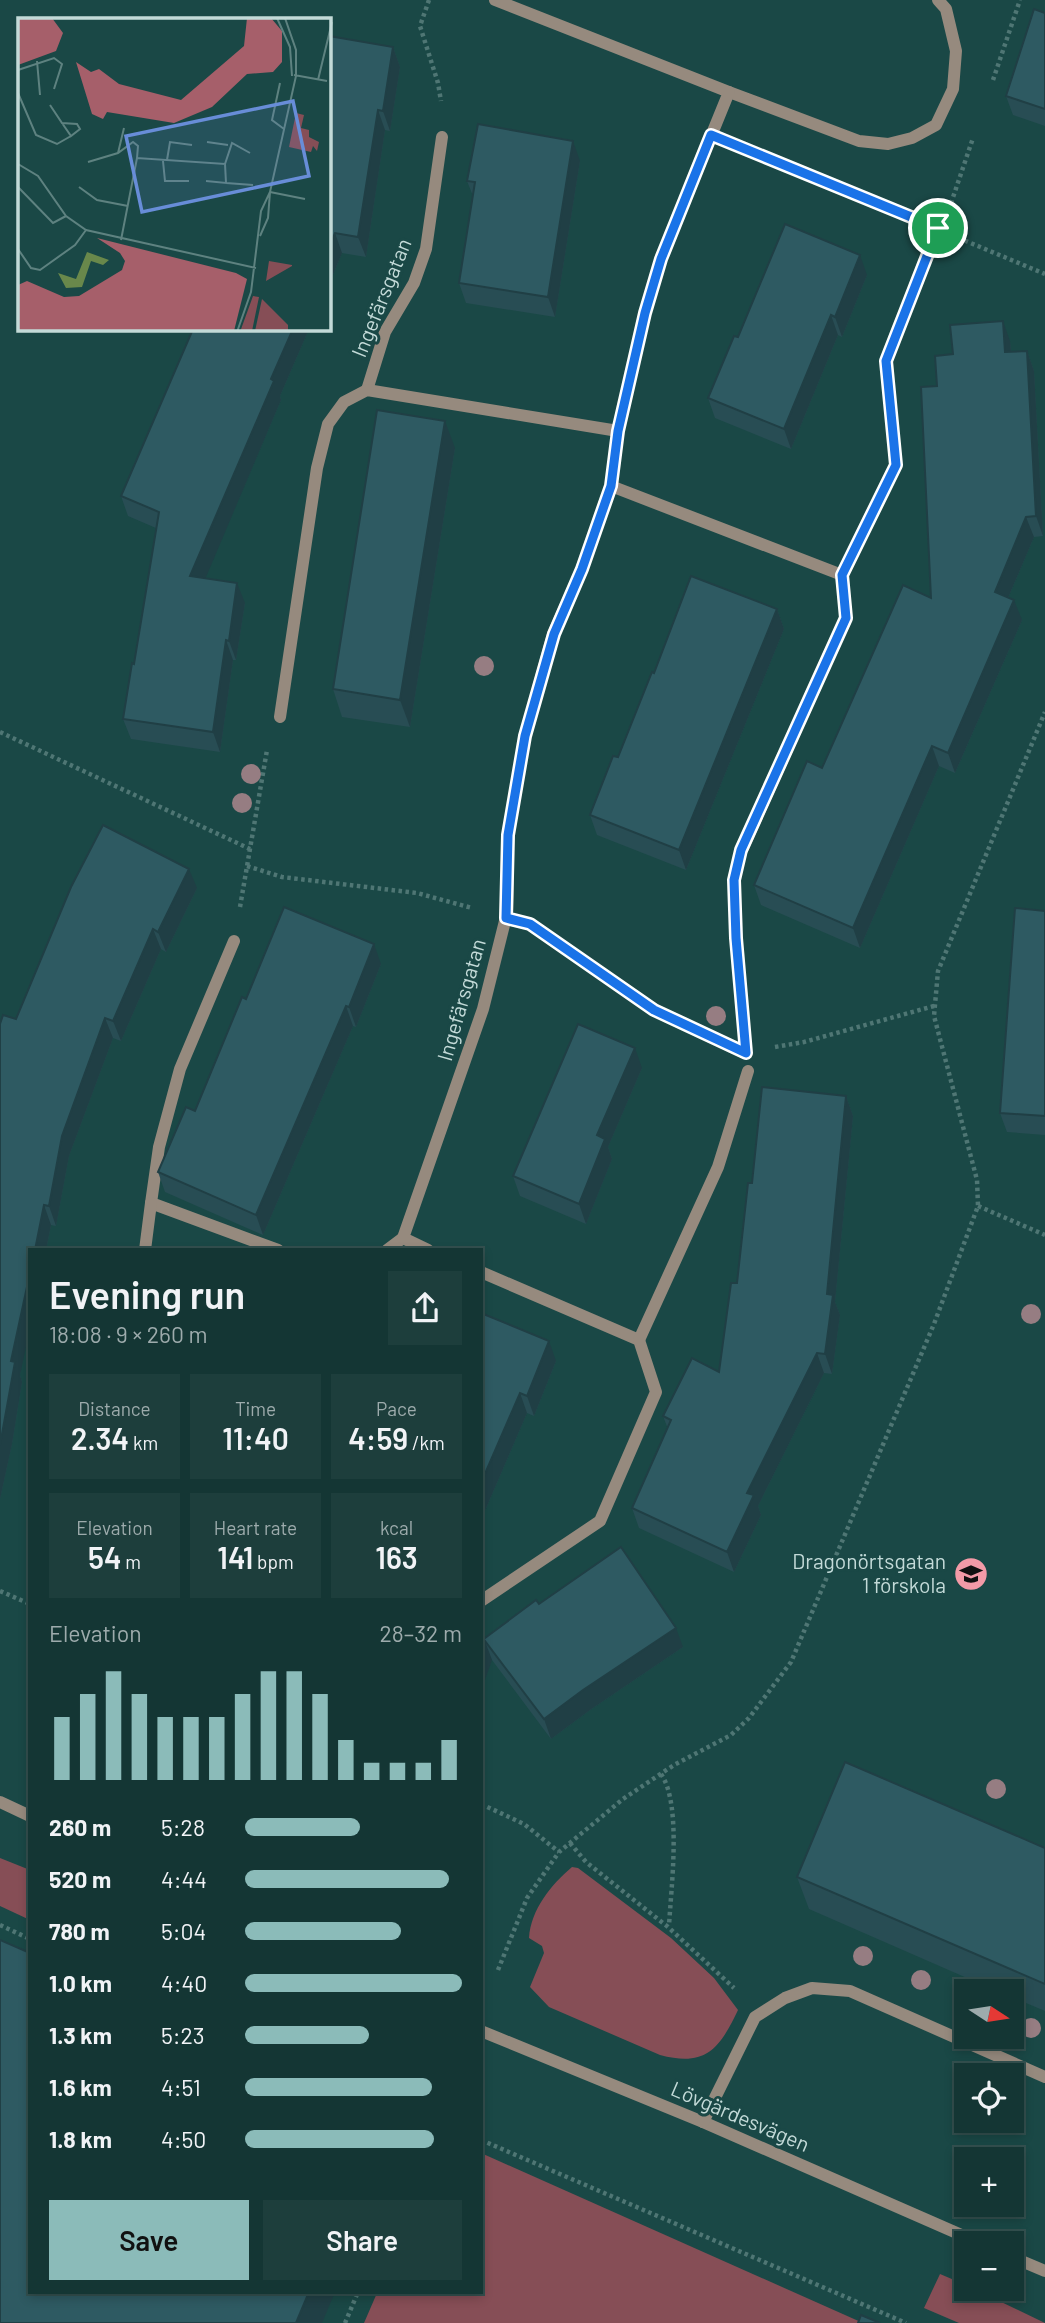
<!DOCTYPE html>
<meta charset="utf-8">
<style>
body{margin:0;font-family:Barlow,sans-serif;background:#1d3e3c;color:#f1f3f6;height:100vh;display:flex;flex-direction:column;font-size:26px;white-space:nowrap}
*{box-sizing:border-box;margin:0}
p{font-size:23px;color:#9dabac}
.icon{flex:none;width:38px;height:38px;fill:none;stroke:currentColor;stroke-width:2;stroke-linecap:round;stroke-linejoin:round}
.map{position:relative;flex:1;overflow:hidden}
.sheet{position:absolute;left:28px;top:1248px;width:455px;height:1046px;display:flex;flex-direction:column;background:#143634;border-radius:0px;box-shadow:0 4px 10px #0003,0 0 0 2px #33504f}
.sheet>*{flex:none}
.needle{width:46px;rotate:102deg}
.tools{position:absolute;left:954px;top:1979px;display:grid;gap:14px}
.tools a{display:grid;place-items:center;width:70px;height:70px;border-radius:0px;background:#143634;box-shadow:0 4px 10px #0003,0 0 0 2px #33504f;font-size:35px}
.pin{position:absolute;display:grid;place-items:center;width:60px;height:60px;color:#fff;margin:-30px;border:4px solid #fff;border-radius:50%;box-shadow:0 2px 7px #0007}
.round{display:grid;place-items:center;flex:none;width:74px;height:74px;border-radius:0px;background:#1d3e3c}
.overview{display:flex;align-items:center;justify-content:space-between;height:119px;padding:0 21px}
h1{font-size:38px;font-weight:600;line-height:52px}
.metrics{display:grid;grid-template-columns:repeat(3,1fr);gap:10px;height:119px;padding:7px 21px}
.metrics div{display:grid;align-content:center;border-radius:0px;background:#1d3e3c;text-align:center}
.metrics b{font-size:30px;font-weight:600}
.metrics small{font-size:19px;font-weight:400}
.metrics p{font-size:19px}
.chart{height:196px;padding:14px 21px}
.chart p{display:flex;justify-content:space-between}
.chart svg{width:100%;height:126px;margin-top:7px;stroke:#8bbbb9;stroke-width:6}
.primary-button{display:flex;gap:14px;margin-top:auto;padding:14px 21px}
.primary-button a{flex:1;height:80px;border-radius:0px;background:#8bbbb9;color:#111;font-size:28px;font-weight:600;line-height:80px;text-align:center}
.primary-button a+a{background:#1d3e3c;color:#f1f3f6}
ul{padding:0 21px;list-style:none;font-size:23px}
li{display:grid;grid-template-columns:112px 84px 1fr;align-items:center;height:52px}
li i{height:18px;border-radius:9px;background:#8bbbb9}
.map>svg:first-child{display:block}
.green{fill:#864e56}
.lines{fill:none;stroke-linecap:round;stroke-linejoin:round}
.path{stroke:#4f7674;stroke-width:4.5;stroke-dasharray:3.5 3.5;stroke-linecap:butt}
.minor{stroke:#968a7e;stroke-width:12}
.tree{fill:#967d82}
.wall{fill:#284d54}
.shaded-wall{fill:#203f45}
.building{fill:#2e5a62;stroke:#203f45;stroke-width:2}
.route-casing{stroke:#fff;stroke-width:14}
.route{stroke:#1a73e8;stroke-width:9}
.labels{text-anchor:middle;stroke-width:6;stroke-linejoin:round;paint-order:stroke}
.street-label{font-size:21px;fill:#c3dad8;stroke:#1a4846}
.poi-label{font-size:21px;fill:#c3dad8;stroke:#1a4846;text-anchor:end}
.inset-road{fill:none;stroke:#5e8280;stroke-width:2}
.view{fill:#688dd8;fill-opacity:0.15;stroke:#688dd8;stroke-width:3.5}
.inset-edge{fill:none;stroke:#c3dad8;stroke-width:3.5}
</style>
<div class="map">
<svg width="1045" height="2323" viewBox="0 0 1045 2323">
<rect width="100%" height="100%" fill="#1a4846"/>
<!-- green -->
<g class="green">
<path d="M0,1858L30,1870V1920L0,1906Z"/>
<path d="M572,1867L578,1868L671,1938L714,1978L738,2010C719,2050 705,2067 660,2055L549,2007L530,1987L544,1953L542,1946L529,1938C531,1909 551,1885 572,1867Z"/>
<path d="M481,2153L863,2323H364L377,2293L481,2292Z"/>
<path d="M940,2274L966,2285V2289H974L1045,2323H959L924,2308Z"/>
</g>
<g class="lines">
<!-- path -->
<g class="path">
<path d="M429,0L420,26L438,83L441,101"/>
<path d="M993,80L1020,0"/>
<path d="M745,149L1045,274"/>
<path d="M942,230L973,138"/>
<path d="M899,327L938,228"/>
<path d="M0,732L250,849"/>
<path d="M247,866L282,877L417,893L472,908"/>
<path d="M734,885L736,938L744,1037"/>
<path d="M240,907L267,750"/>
<path d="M540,931L654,1010L726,1044"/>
<path d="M775,1047L804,1042L934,1006"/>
<path d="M978,1206L1045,1235"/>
<path d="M0,1591L30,1604"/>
<path d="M661,1774C682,1804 671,1888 669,1926"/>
<path d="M481,1804L524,1824L559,1852"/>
<path d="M570,1843L586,1862L668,1927L734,1988"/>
<path d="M0,1925L30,1939"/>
<path d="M498,1970L527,1898L559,1852L623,1799L674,1765L731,1735L749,1718L791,1662L934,1324L978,1206L977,1180L934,1016L938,971L1045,712"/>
<path d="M481,2140L906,2323"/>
<path d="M345,2323L358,2292"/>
</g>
<!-- minor -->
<g class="minor">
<path d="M729,92L859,141L888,144L912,138L936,125L953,89L956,51L946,9L938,0"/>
<path d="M367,390L385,332L414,283L426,249L442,137"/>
<path d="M611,486L842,575L846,618L742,850"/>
<path d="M842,575L896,465L886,361"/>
<path d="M280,717L317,468L328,424L344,402L367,390L618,431"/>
<path d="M234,941L180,1069L159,1147L151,1203L278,1250"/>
<path d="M145,1250L151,1203"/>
<path d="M387,1250L403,1238"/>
<path d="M428,1250L403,1238L483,1009L507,913L508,835L525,736L553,634L582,569L611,486L618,431L645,313L661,259L729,92L495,0"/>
<path d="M481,1272L639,1340L656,1392L600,1521L481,1601"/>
<path d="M639,1340L718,1167L748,1071"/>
<path d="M0,1802L30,1816"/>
<path d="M481,2031L703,2122L982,2244"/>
<path d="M703,2122L755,2017L785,1998L812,1988L850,1991L1045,2077"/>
<path d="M1012,2257L1045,2271"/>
</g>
</g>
<!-- trees -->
<g class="tree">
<circle cx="484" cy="666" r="10"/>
<circle cx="251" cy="774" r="10"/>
<circle cx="242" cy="803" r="10"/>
<circle cx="716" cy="1016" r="10"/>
<circle cx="1031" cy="1314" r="10"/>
<circle cx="996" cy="1789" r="10"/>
<circle cx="863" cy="1956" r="10"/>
<circle cx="921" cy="1980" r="10"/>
<circle cx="1031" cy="2028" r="10"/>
</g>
<!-- wall -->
<g class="wall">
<path d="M1045,13V126L1013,115L1006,96Z"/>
<path d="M329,36L393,47L400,67L390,131L385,130L366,257L342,253L329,284Z"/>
<path d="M580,161L555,317L466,303L459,283L473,196L467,181Z"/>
<path d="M867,275L842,337L838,335L791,449L715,418L708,398L738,337Z"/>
<path d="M193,329H309L280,396L281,400L205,578L245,603L236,660H233L220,752L131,739L123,719L134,664L156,528L128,516L121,496Z"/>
<path d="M1010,341L1011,351H1027L1034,371L1043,536L1034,537L1008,598L1022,620L955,773L939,766L860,948L761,905L754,885L822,768L931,598L937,386L953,354Z"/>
<path d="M455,448L410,727L342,717L333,689Z"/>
<path d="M777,609L784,629L686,870L597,835L590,815L618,757L654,673Z"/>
<path d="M197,888L166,952L161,949L121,1041L113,1038L69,1156L56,1226L51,1225L46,1250H30L20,1375L22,1382L12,1444L0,1499V1024L16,1019Z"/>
<path d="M1045,911V1135L1007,1132L1000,1113Z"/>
<path d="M381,964L356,1027L353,1026L263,1235L165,1192L158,1172L195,1111L246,999Z"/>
<path d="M642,1068L608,1147L612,1159L586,1224L520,1196L513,1176Z"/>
<path d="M846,1096L853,1116L835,1302L840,1315L832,1374L824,1373L758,1506L761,1515L734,1572L639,1528L632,1508L668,1429L663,1416L719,1372L737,1283L752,1183Z"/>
<path d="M481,1313L556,1361L534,1416L527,1413L481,1520Z"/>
<path d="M539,1604L683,1647L590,1710L551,1739L492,1660L481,1641Z"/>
<path d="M1045,1848V2011L1012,1997V1992H999L809,1909L797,1877Z"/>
</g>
<!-- shaded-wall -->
<g class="shaded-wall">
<path d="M393,47L400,67L390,131L383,111Z"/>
<path d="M378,110L385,130L366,257L358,237Z"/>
<path d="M573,141L580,161L555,317L548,297Z"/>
<path d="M335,233L342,253L329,284V247Z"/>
<path d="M860,255L867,275L842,337L835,317Z"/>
<path d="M831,315L838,335L791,449L784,429Z"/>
<path d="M1003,321L1010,341L1013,372L1005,352Z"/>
<path d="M293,329H309L280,396L281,400L198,596L190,576L271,379Z"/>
<path d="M1027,351L1034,371L1043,536L1036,516Z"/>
<path d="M445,421L455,448L410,727L400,700Z"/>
<path d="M1026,517L1034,537L1002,612L995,592Z"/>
<path d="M237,583L245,603L236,660L229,641Z"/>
<path d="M1014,600L1022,620L955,773L948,753Z"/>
<path d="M777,609L784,629L686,870L679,850Z"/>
<path d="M226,640L233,660L220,752L213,732Z"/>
<path d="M932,746L939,766L860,948L853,928Z"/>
<path d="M189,869L197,888L166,952L158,932Z"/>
<path d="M153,929L161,949L121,1041L113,1021Z"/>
<path d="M374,944L381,964L356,1027L349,1007Z"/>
<path d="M346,1006L353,1026L263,1235L256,1215Z"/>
<path d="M105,1018L113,1038L69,1156L56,1226L49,1206L62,1136Z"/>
<path d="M635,1048L642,1068L608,1147L612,1159L586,1224L579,1204L597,1135Z"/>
<path d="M846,1096L853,1116L835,1302L840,1315L832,1374L825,1354L827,1294Z"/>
<path d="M44,1205L51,1225L46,1250H35Z"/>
<path d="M30,1273V1328L20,1375L22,1382L12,1444L0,1499V1445L11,1361Z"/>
<path d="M549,1341L556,1361L534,1416L527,1396Z"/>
<path d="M817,1353L824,1373L758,1506L761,1515L734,1572L727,1552L747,1493Z"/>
<path d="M520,1393L527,1413L481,1520V1483Z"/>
<path d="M676,1628L683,1647L590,1710L551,1739L544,1719L583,1690Z"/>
<path d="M485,1641L492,1660L481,1691V1651Z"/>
<path d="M309,2292H335L322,2323H296Z"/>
</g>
<!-- building -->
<g class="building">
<path d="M1034,9L1045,13V109L1006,96Z"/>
<path d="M329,36L393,47L383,111L378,110L358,237L335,233L329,247Z"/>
<path d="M478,124L573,141L548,297L459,283L475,182L467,181Z"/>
<path d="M785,224L860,255L835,317L831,315L784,429L708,398L734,336L738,337Z"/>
<path d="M1003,321L1005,352L1027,351L1036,516L1026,517L995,592L1014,600L948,753L932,746L853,928L754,885L807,761L822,768L903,585L931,598L921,387L937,386L935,356L953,354L950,325Z"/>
<path d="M193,329H293L271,379L274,381L190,576L237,583L229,641L226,640L213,732L123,719L132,663L134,664L159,512L121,496Z"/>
<path d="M377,410L445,421L400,700L333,689Z"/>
<path d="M691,576L777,609L679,850L590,815L613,756L618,757L652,672L654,673Z"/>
<path d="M103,825L189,869L158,932L153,929L113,1021L105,1018L62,1136L49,1206L44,1205L35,1250H30V1273L11,1361L15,1362L0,1445V1024L3,1015L16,1019L71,887Z"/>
<path d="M284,907L374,944L349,1007L346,1006L256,1215L158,1172L186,1107L195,1111L242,997L246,999Z"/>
<path d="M1015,908L1045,911V1116L1000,1113Z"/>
<path d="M578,1024L635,1048L597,1135L605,1139L579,1204L513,1176Z"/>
<path d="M762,1087L846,1096L827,1294L833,1295L825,1354L817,1353L747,1493L754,1495L727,1552L632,1508L671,1420L663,1416L692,1358L719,1372L731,1283H737L748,1183H752Z"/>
<path d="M481,1313L549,1341L527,1396L520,1393L481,1483Z"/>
<path d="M621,1547L676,1628L583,1690L544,1719L485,1641L481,1651V1641L536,1600L539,1604Z"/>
<path d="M845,1762L1045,1848V1984L797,1877Z"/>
<path d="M0,1940L30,1953V2292H309L296,2323H0Z"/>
<path d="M861,2315L880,2323H858Z"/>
</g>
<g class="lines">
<!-- route casing -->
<g class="route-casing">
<path id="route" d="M711,135L938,228L886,361L896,465L842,575L846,618L741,850L734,880L736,938L746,1053L654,1010L530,924L506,918L508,835L525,736L554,634L582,569L611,486L618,431L645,313L661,259Z"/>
</g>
<!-- route -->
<use href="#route" class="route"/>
</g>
<!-- icons -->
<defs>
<g id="school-disc" transform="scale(1.75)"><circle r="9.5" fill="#f39aa7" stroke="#1a4846"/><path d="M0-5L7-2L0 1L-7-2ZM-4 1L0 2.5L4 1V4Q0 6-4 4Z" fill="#111"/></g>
</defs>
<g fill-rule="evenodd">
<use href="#school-disc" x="971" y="1574"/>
</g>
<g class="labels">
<!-- street labels -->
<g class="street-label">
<text transform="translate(382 298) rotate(-68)" y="7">Ingefärsgatan</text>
<text transform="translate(462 1000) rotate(-74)" y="7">Ingefärsgatan</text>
<text transform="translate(740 2117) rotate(23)" y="7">Lövgärdesvägen</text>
</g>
<!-- poi labels -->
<g class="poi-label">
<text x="946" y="1569">Dragonörtsgatan<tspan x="946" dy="24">1 förskola</tspan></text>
</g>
</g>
<!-- overview -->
<g transform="translate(18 18)">
<rect width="313" height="313" fill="#1a4846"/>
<path d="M278,95L286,97L283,110L291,112V119L301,124L299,133L295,128L293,134L271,129ZM251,243L274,247V248L248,263ZM235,278L241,279L234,313L222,314ZM244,281L270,307V313H237Z" fill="#864e56"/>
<path d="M0,0H34L45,15L38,33L0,47ZM229,0H253L264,13V44L255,54L229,56L194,89L156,105L89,94L85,101L74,96L58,44L73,54L81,51L101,66L163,82L226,28ZM79,220L218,255L229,261L216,313L0,314V267L9,263L46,279L61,278L104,252L107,243L102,235Z" fill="#a65f6a"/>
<path d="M69,234L91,242L85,247L73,243L64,269L48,270L40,255L58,261Z" fill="#69884b"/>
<path class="inset-road" d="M259,0L272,29L274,58M19,43L22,77M0,52L36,40L44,46L36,71M276,57L309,63M300,62L314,4M262,65L254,102L266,111M0,75L18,117L39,126L53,118M32,87L44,105L59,106L62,111L53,118L44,105M189,124L210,127M100,135L106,110M149,142L152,124L174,127M145,143L147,163H171M70,144L100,135L115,124L120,128L119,140M0,146L20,158L48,198L68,212L238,250M188,163L208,165L207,146M208,165L235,167M0,169L35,205L48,198M61,169L79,182L110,188M252,174L287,181M242,218L250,200L252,174M103,222L119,140L207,146L214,125L232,135M0,231L13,250L22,252L57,227L68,212M219,314L233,274L243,193L252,174L278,58V32L267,0"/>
<path class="view" d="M275,83L291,158L124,194L108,118Z"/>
<rect width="313" height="313" class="inset-edge"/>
</g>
</svg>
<div class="tools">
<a><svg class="needle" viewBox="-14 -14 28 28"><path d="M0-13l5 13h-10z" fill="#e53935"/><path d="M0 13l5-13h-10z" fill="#9dabac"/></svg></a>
<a><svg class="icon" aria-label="locate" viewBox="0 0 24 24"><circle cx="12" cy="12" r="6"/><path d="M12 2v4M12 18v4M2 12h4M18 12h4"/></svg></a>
<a>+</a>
<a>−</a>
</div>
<div class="pin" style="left:938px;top:228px;background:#1e9e55"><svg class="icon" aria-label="arrive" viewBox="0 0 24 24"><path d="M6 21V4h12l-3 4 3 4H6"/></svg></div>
<section class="sheet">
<div class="overview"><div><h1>Evening run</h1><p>18:08 · 9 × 260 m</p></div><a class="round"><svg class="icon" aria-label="share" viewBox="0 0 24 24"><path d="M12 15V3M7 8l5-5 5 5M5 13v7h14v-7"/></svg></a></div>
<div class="metrics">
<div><p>Distance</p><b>2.34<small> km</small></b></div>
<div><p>Time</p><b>11:40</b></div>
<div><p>Pace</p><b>4:59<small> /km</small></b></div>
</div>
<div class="metrics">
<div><p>Elevation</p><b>54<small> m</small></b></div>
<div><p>Heart rate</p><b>141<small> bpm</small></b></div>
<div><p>kcal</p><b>163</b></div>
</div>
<div class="chart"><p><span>Elevation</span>28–32 m</p>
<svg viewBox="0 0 160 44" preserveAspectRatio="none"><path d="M5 44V22M15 44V14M25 44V6M35 44V14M45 44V22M55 44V22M65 44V22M75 44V14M85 44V6M95 44V6M105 44V14M115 44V30M125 44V38M135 44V38M145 44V38M155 44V30"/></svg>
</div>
<ul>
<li><b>260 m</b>5:28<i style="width:53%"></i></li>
<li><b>520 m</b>4:44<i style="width:94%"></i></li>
<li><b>780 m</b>5:04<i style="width:72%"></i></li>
<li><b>1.0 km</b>4:40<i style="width:100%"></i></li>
<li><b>1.3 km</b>5:23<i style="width:57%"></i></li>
<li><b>1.6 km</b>4:51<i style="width:86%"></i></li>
<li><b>1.8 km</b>4:50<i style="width:87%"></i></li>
</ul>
<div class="primary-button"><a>Save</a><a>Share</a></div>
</section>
</div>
